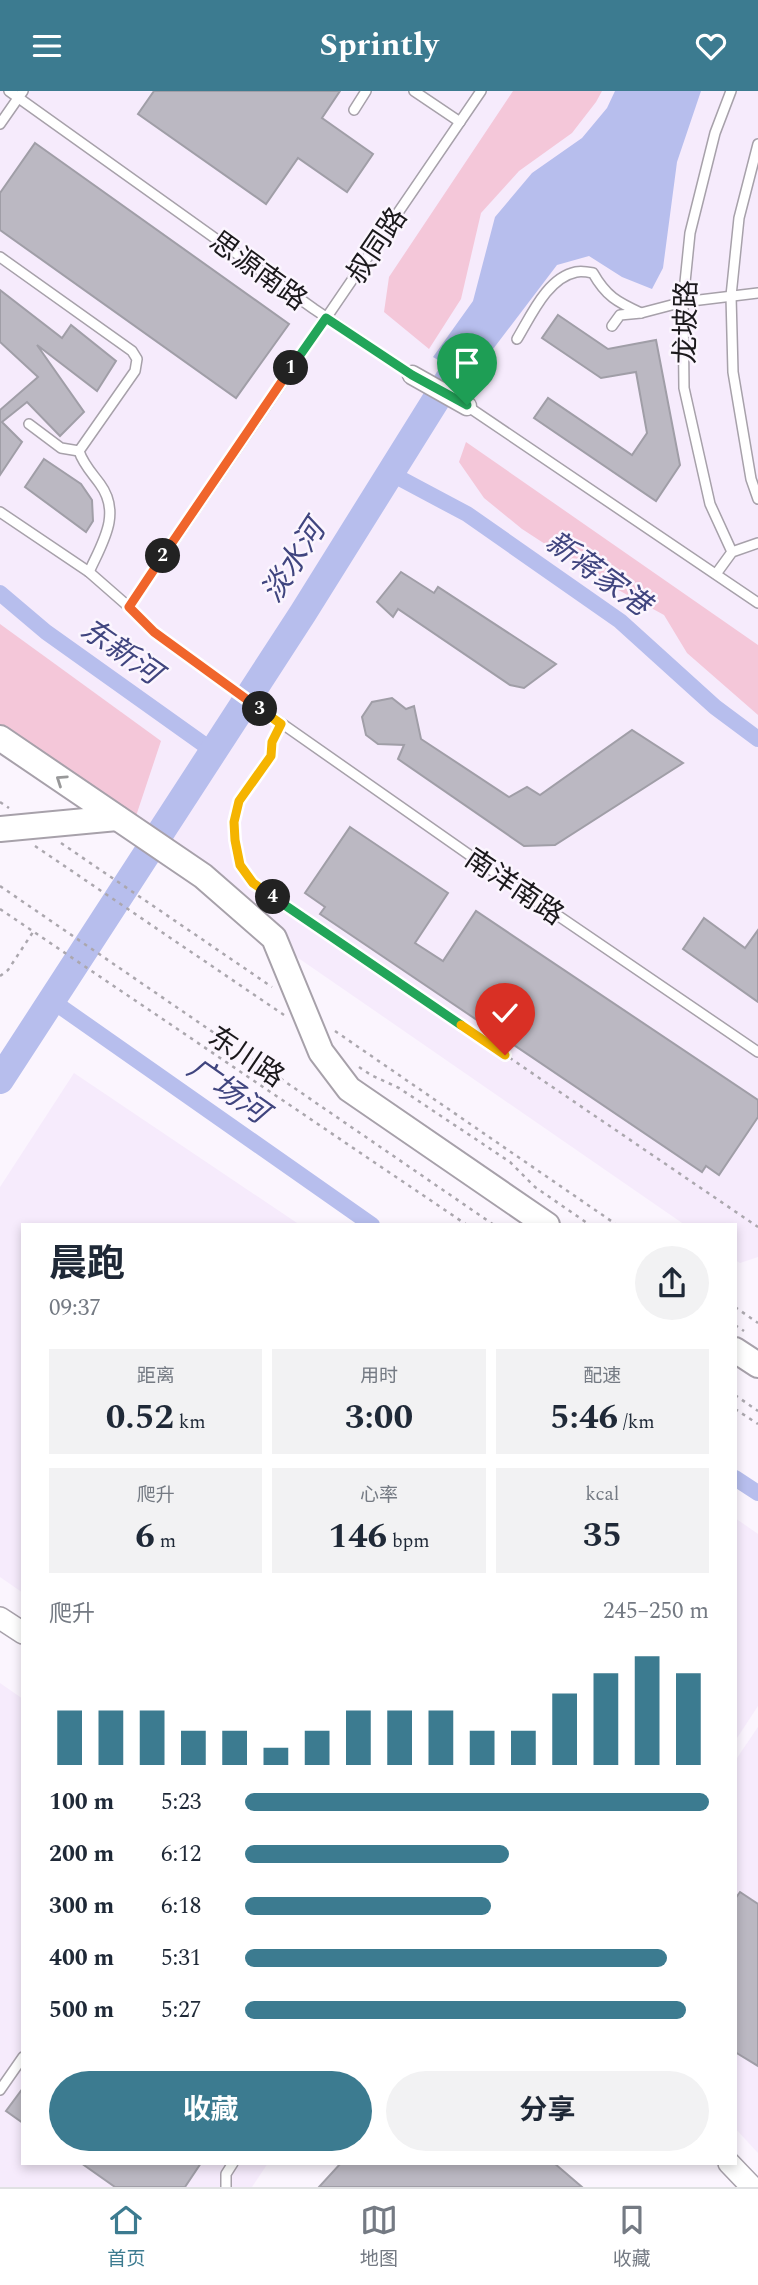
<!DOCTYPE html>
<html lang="zh">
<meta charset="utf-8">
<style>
body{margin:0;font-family:Spectral,"Noto Sans SC",serif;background:#f2f2f3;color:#1f2937;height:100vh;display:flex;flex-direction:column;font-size:26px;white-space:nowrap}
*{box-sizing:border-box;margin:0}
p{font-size:23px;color:#747a83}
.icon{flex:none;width:38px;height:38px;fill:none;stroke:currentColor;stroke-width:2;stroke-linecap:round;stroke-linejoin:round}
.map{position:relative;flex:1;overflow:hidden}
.panel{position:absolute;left:21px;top:1132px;width:716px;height:942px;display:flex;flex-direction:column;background:#fff;border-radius:0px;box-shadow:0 4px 10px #0003}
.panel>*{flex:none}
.pin{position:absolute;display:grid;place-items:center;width:60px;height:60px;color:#fff;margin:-72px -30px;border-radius:50% 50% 50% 0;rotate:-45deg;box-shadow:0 0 7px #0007}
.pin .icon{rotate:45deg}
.km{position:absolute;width:35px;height:35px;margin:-18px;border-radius:50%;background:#222;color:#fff;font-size:19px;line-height:35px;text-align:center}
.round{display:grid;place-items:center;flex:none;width:74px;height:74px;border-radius:37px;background:#f2f2f3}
.summary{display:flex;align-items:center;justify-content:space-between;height:119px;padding:0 28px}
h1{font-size:38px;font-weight:700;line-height:52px}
.stats{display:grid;grid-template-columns:repeat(3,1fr);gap:10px;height:119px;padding:7px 28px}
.stats div{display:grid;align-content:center;border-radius:0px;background:#f2f2f3;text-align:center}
.stats b{font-size:35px;font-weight:700}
.stats small{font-size:19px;font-weight:400}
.stats p{font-size:19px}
.chart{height:196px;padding:14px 28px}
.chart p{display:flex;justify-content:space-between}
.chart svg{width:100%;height:126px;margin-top:7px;stroke:#3c7b90;stroke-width:6}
.cta{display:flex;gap:14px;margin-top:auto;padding:14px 28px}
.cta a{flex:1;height:80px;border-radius:42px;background:#3c7b90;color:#fff;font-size:28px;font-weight:700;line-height:80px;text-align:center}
.cta a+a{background:#f2f2f3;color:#1f2937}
ul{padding:0 28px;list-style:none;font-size:23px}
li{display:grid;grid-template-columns:112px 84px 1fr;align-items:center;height:52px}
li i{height:18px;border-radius:9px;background:#3c7b90}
header{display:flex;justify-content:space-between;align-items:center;height:91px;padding:0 28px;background:#3c7b90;color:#fff;font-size:32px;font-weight:700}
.tabs{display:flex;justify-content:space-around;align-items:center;height:98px;border-top:2px solid #e0e1e3;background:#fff;font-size:19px;color:#747a83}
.tabs a{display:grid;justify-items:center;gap:4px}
.tabs .active{color:#3c7b90}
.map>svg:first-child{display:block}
.built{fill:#f6ebfc}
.green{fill:#f4c7d9}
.water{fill:#b7beed}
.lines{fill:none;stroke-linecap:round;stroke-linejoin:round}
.canal{stroke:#b7beed;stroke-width:16}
.river{stroke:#b7beed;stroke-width:28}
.building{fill:#bbb8c2;stroke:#a09ea7;stroke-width:2}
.service-casing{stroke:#a7a1aa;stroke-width:12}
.minor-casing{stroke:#a7a1aa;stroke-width:21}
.tertiary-casing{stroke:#a7a1aa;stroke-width:24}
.secondary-casing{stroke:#a7a1aa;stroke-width:28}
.path{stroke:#aba7ae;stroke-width:2.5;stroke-dasharray:3.5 5;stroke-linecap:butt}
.service{stroke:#fff;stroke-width:9}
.minor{stroke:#fff;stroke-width:18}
.tertiary{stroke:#fff;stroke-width:21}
.secondary{stroke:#fff;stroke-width:24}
.oneway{stroke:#989899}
.split-1-casing{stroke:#fff;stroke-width:14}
.split-2-casing{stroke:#fff;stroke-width:14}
.split-3-casing{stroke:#fff;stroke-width:14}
.split-4-casing{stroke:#fff;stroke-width:14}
.split-5-casing{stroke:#fff;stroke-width:14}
.split-6-casing{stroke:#fff;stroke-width:14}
.split-1{stroke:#22a559;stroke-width:9}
.split-2{stroke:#f0652b;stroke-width:9}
.split-3{stroke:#f0652b;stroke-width:9}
.split-4{stroke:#f5b400;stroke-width:9}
.split-5{stroke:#22a559;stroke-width:9}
.split-6{stroke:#f5b400;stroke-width:9}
.labels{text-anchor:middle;stroke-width:5;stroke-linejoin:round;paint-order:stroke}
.street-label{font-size:28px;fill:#1b191c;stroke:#fbf5fe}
.water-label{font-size:30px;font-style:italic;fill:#40457f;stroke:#fbf5fe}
</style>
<header><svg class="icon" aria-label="menu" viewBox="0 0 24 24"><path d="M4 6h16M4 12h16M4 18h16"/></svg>Sprintly<svg class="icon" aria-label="heart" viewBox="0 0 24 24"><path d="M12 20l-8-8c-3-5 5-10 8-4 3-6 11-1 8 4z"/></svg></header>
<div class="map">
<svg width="758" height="2096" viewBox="0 0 758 2096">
<rect width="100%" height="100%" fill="#fbf5fe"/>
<!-- built -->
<g class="built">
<path d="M0,0H758V1166L740,1172L735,1169V1134H685L0,661Z"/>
<path d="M74,982L300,1134H23V1502L0,1486V1096Z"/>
<path d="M735,1427L758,1443V1615L735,1650Z"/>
<path d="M0,1592L23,1608V2072H268L252,2096H0Z"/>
<path d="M758,1636V2062L735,2037V1670Z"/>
</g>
<!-- green -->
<g class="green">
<path d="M513,0H602L596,11L572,42L519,80L481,122L461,208L429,258L384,221L389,186Z"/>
<path d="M466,351L758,554V624L687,562L664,524L602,490L522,438L484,407L459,371Z"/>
<path d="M0,533L161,650L135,728L0,633Z"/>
</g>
<!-- water -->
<path class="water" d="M615,0H701L677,71L663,177L652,198L622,186L589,165L557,174L487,266L475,291L433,266L473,210L495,126L532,82L582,47L607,17Z"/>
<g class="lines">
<!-- canal -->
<g class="canal">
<path d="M390,382L467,423L620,530L715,616L758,648"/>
<path d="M0,502L46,541L213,660"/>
<path d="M51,909L372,1134"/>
<path d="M735,1387L758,1402"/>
</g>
<!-- river -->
<path class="river" d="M0,989L303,522L474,248"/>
</g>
<!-- building -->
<g class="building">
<path d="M154,0H340L322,27L373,63L347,101L298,67L266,113L138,23Z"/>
<path d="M35,52L289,233L236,307L0,139V102Z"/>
<path d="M0,199L62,247L71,234L116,270L97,300L37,254L84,321L60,345L27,311L2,331L22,351L0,384V319L38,286L0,251Z"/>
<path d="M558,224L608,258L656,249L680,374L656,410L534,327L548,307L632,364L647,342L636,281L601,287L542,247Z"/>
<path d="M44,368L81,393L92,409L93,430L86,441L25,396Z"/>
<path d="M401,481L434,502L438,496L556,573L524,597L510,594L398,518L393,526L377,511Z"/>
<path d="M392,607L406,618L414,615L421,648L509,706L527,696L540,704L632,639L683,672L555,754L524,755L398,668L404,654L378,653L366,644L362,626L372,611Z"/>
<path d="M350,736L448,802L415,852L443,870L476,820L758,1009V1026L719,1084L706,1075L702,1081L320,823L325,816L305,802Z"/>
<path d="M704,827L745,857L758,839V911L683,858Z"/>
<path d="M740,1801L758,1813V1975L735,1961V1808Z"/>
<path d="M23,1997V2032L6,2020Z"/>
<path d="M81,2072H201L185,2096H115Z"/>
<path d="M341,2072H554L582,2096H319Z"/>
</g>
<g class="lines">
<!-- service casing -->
<g class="service-casing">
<g id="service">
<path d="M9,0L314,218L412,284"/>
<path d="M414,0L460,31"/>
<path d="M731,0L715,42L690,142L683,211L684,297L710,413L732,461"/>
<path d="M354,19L366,0"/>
<path d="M0,33L23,0"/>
<path d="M758,53L739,127L731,205L733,281L751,388L758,408"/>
<path d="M0,166L132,260L137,268L135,280L79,360C83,373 92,382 100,393C122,423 102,452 89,481"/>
<path d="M612,235L620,224L641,222L683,211L758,202"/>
<path d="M517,248C531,225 547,187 576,181C581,180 588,181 593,182C606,205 617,211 641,222"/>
<path d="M467,315L758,512"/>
<path d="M29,333L61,357L79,360"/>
<path d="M0,421L89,481L129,516L154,541L214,585L478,770L758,961"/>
<path d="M716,483L732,461L758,452"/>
<path d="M129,516L481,0"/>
<path d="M0,1999L23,1966"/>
<path d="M226,2096V2083L233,2072"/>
</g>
</g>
<!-- minor casing -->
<g class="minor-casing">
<path id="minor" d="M412,284L467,315"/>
</g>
<!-- tertiary casing -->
<g class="tertiary-casing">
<g id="tertiary">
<path d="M0,1527L23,1542"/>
<path d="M729,2072L752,2096"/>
</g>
</g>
<!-- secondary casing -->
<g class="secondary-casing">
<g id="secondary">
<path d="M0,647L203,785L274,847L321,961L349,998L547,1134"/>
<path d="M0,738L117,727"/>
<path d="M735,1259L758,1274"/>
</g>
</g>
<!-- path -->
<g class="path">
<path d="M276,643L272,651L271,665L239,710L234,731L235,749L240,774L253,792L758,1136"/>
<path d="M0,711L9,717"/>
<path d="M61,752L272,896"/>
<path d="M35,755L284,924"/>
<path d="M0,795L494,1134"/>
<path d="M0,818L467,1134"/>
<path d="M0,885L8,879L33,841"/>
<path d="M335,940L617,1134"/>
<path d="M359,976L371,984L399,997L510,1071L535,1096L590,1134"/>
<path d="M735,1216L758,1232"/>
<path d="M735,1234L744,1240"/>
<path d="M735,1304L758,1320"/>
<path d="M735,1318L758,1333"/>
</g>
<!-- service -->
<use href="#service" class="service"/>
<!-- minor -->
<use href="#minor" class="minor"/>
<!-- tertiary -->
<use href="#tertiary" class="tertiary"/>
<!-- secondary -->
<use href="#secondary" class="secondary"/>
</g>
<!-- one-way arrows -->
<defs><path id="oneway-chevron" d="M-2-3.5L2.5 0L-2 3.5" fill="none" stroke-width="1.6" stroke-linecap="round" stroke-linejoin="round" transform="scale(1.75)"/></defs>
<use class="oneway" href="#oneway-chevron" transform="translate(61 689) rotate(-146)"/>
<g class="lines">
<!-- split-1 casing -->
<g class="split-1-casing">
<path id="split-1" d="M291,277L326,227L412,284L467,314"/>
</g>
<!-- split-2 casing -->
<g class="split-2-casing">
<path id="split-2" d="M163,465L291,277"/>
</g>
<!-- split-3 casing -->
<g class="split-3-casing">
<path id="split-3" d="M163,465L129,516L154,541L260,618"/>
</g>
<!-- split-4 casing -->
<g class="split-4-casing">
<path id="split-4" d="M260,618L281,633L272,651L271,665L239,710L234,731L235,749L240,774L253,792L273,806"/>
</g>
<!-- split-5 casing -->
<g class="split-5-casing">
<path id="split-5" d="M273,806L461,934"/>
</g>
<!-- split-6 casing -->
<g class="split-6-casing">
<path id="split-6" d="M461,934L505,964"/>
</g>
<!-- split-1 -->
<use href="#split-1" class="split-1"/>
<!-- split-2 -->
<use href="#split-2" class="split-2"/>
<!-- split-3 -->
<use href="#split-3" class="split-3"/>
<!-- split-4 -->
<use href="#split-4" class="split-4"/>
<!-- split-5 -->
<use href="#split-5" class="split-5"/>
<!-- split-6 -->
<use href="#split-6" class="split-6"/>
</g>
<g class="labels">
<!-- street labels -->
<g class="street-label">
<text transform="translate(376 154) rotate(-56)" y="10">叔同路</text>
<text transform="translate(259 179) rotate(36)" y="10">思源南路</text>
<text transform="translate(685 231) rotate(-89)" y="10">龙坡路</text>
<text transform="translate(515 795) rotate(34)" y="10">南洋南路</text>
<text transform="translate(247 965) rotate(34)" y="10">东川路</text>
</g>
<!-- water labels -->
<g class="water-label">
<text transform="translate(293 470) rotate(-57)" y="10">淡水河</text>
<text transform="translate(598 482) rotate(36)" y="10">新蒋家港</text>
<text transform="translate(121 560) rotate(35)" y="10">东新河</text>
<text transform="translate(228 999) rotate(35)" y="10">广场河</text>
</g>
</g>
</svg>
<div class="pin" style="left:467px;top:314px;background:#1e9e55"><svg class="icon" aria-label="arrive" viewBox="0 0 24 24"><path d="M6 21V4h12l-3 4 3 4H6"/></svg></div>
<div class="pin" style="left:505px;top:964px;background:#d93025"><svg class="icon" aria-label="check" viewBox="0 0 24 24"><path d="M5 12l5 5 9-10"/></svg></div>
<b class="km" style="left:291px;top:277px">1</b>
<b class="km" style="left:163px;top:465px">2</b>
<b class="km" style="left:260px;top:618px">3</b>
<b class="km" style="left:273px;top:806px">4</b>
<section class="panel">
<div class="summary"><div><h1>晨跑</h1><p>09:37</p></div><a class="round"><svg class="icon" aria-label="share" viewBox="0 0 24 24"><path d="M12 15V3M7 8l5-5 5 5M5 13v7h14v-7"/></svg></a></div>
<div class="stats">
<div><p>距离</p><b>0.52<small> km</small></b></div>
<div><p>用时</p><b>3:00</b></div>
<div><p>配速</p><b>5:46<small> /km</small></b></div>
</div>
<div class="stats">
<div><p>爬升</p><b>6<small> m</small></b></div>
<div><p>心率</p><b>146<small> bpm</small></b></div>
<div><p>kcal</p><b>35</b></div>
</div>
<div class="chart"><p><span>爬升</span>245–250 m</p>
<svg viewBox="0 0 160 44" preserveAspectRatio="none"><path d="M5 44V25M15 44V25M25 44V25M35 44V32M45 44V32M55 44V38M65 44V32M75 44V25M85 44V25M95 44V25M105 44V32M115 44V32M125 44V19M135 44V12M145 44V6M155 44V12"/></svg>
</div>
<ul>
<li><b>100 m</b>5:23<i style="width:100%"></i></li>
<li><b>200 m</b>6:12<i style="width:57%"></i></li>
<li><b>300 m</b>6:18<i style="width:53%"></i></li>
<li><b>400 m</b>5:31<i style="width:91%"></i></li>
<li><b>500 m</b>5:27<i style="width:95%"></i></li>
</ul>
<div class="cta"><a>收藏</a><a>分享</a></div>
</section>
</div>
<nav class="tabs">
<a class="active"><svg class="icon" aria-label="home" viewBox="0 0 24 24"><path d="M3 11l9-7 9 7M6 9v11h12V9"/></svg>首页</a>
<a><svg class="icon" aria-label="map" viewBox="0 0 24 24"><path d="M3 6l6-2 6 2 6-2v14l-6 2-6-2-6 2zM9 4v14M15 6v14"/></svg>地图</a>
<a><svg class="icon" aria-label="saved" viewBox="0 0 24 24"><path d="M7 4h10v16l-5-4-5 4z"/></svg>收藏</a>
</nav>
